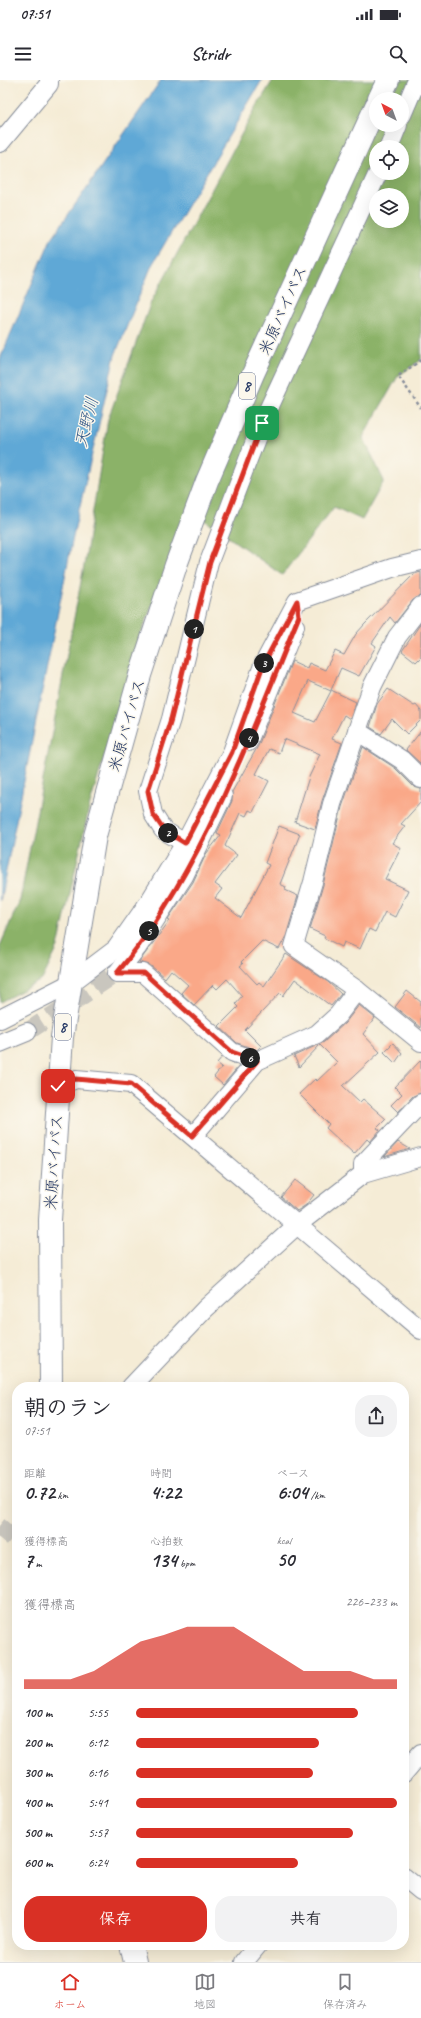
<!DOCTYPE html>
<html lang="ja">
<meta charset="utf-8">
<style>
body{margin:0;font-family:Caveat,"Klee One",sans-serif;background:#f2f2f3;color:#2b2b33;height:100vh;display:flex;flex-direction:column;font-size:15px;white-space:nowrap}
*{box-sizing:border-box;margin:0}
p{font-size:13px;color:#7c7c81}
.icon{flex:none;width:22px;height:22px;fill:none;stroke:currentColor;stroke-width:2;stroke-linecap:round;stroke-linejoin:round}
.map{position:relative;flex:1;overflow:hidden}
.details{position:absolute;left:12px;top:1302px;width:397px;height:568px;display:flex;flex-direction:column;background:#fff;border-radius:16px;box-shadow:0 4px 16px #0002}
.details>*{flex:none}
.needle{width:26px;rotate:319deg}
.buttons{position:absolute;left:369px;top:12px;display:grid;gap:8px}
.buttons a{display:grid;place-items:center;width:40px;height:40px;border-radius:50%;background:#fff;box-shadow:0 4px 16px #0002;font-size:20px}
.pin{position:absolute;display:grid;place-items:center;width:34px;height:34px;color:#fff;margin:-17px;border-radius:8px;box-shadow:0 2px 6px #0006}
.km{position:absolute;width:20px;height:20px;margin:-10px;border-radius:50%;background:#222;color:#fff;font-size:11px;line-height:20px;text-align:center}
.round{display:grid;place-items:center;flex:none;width:42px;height:42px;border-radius:16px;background:#f2f2f3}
.overview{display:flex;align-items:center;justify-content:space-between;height:68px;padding:0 12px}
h1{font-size:22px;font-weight:700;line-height:30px}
.figures{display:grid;grid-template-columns:repeat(3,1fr);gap:6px;height:68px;padding:4px 12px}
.figures div{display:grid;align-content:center}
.figures b{font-size:20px;font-weight:700}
.figures small{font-size:11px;font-weight:400}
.figures p{font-size:11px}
.chart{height:112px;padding:8px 12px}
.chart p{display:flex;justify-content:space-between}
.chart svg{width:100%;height:72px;margin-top:4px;fill:#d93025;opacity:.7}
.action{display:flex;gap:8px;margin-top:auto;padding:8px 12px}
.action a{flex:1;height:46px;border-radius:16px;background:#d93025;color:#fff;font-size:16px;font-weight:700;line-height:46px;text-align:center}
.action a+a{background:#f2f2f3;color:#2b2b33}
ul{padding:0 12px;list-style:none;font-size:13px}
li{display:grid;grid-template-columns:64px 48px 1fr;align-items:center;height:30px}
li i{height:10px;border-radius:5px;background:#d93025}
.status{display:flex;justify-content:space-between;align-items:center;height:28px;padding:0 20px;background:#fff;direction:ltr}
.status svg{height:11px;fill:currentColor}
header{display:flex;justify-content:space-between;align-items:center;height:52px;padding:0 12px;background:#fff;font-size:18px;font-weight:700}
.tabs{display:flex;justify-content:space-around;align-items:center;height:56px;border-top:1px solid #e1e1e2;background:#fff;font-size:11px;color:#7c7c81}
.tabs a{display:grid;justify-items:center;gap:2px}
.tabs .selected{color:#d93025}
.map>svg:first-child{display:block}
.forest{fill:#8bb268;stroke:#537063;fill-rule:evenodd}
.water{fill:#5fa8d6;stroke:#3d6c9a}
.building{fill:#faa888;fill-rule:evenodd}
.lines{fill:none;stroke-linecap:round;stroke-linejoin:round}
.minor-tunnel{stroke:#c9c6be;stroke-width:18;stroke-dasharray:18 9;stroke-linecap:butt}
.minor-casing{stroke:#888e9a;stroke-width:20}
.highway-casing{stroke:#888e9a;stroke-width:24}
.path{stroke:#888e9a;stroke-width:2.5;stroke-dasharray:3 3;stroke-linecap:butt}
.minor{stroke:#fff;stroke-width:18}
.highway{stroke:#fff;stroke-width:22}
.route-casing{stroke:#fff;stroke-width:8}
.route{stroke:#d93025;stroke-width:5}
.labels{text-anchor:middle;stroke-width:3;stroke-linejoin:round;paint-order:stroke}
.shield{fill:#fbf7ec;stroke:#5e6b89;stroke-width:1}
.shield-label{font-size:15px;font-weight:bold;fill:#1b2f5e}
.street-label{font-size:16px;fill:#1b2f5e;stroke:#fbf7ec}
.water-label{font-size:17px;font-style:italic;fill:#335988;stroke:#fbf7ec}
</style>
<div class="status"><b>07:51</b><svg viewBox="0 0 49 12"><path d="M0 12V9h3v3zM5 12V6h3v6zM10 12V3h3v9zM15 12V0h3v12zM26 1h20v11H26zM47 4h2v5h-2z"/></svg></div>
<header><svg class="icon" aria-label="menu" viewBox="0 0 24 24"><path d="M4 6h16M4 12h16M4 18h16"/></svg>Stridr<svg class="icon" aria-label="search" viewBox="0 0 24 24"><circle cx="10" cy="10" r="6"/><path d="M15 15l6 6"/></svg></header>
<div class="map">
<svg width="421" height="1882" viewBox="0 0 421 1882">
<rect width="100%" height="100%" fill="#fbf7ec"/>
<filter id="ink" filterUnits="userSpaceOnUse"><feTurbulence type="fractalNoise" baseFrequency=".025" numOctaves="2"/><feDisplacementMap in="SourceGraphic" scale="8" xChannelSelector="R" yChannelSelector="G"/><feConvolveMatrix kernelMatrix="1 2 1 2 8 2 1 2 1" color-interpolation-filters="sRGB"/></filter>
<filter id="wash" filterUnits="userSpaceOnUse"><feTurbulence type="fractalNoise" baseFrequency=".012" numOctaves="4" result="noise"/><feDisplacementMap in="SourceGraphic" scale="16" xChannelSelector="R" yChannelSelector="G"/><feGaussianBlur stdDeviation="0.9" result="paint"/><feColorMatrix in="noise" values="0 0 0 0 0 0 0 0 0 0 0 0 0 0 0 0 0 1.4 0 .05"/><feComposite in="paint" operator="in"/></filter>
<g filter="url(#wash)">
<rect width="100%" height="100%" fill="#f5ecd6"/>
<!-- forest -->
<path class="forest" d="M273,0H421V280L398,296L363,357L384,401L362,440L334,427L282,495L189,429L140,557L90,724L58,867L42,900L0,922V866L20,820L84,486L108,339L151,222L254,31ZM376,19H402V45H376ZM376,67H402V93H376ZM376,115H402V141H376Z"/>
<!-- water -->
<path class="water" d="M161,0H262L152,185L115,275L75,447L0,821V279L50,161Z"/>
<g id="blocks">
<!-- building -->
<g class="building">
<path d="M421,492V516L413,520L395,543L390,537L372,563L376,566L359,596L341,588L331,610L356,622L350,639L344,635L332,659L342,663L322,721L315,749L295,742L309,697L320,674L284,659L279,673L269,669L256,694L269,701L253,732L249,730L246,736L240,733L225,766L237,775L215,804L222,809L215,818L241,838L269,785L265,783L279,746L300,754L280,804L286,807L285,810L298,816L286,856L279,869L262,861L241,882L243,884L240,886L257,904L259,902L264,906L286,874L328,902L341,914L331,926L295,899L283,916L280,913L245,950L261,966L257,970L237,963L219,946L238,927L235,924L242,916L227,899L217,909L213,905L194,925L181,913L188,905L171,890L165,898L150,885L139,882L170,840L168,839L193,802L206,774L221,755L217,753L232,721V712L258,666L292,581L307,588L309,583L325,590L335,571L344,575L356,554L365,544L414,494ZM308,601L331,611L315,642L294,633Z"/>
<path d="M421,543V577L416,582L402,571Z"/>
<path d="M388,609L414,626L416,625L421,631V640L407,654L392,639L381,654L370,647L377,624Z"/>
<path d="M421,651V684L406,670Z"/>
<path d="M363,667L395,688L414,707L421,709V722L401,744L405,746L392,763L401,768L385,799L408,810L395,837L385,832L375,852L369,849L360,869L344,862L342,867L324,858L325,856L310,849L323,805L342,727Z"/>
<path d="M407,911L421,922V948L395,927Z"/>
<path d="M359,925L375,938L363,954L380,972L343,1006L360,1022L363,1019L386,1039L377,1048L380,1050L370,1062L367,1059L354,1074L326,1048L329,1044L299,1014L315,999L317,1001L337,982L320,965L299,987L294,976L324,962L345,943Z"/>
<path d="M393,963L402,973L395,983L384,972Z"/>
<path d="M222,977L239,986L223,1005L214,997L222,987L217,983Z"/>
<path d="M421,980V1013L413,1016L398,1032L391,1025L402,1014L395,1007Z"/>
<path d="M398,1062L410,1069L384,1077Z"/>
<path d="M295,1100L314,1115L306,1125L297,1131L281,1117Z"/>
</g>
</g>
</g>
<g filter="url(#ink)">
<use href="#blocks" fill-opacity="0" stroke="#888e9a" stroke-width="1"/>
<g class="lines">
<!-- minor-tunnel -->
<g class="minor-tunnel">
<path d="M27,952L117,893"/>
<path d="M0,1459L17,1438"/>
</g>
<!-- minor casing -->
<g class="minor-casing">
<g id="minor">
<path d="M402,35L417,0"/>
<path d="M0,63L49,4V0"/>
<path d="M389,67L398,45"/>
<path d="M421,526L397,557L372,607L332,724L313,802L294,866L357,910L421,962"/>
<path d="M357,651L402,680L421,699"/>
<path d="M248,662L295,546"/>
<path d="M185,763L163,750L153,734L148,711L171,639L209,482L262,343L378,93"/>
<path d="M117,893L137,868L184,796L223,716"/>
<path d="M117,893H143L232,972L257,981"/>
<path d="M0,939L71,903L116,869L149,822L185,763L232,672L263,585L297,521L392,488L421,481"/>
<path d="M0,963L27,952"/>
<path d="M58,1006L76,999L131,1004L421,1250"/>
<path d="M193,1056L257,981L317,954L338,935L357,910"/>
<path d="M363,1094V1084L421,1023"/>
<path d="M131,1307L205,1229L297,1145L363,1094L421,1077"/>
<path d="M404,1693L421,1673"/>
<path d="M404,1797L421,1811"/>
<path d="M244,1882L258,1865"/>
</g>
</g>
<!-- highway casing -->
<g class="highway-casing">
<g id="highway">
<path d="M379,19L388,0"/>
<path d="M51,1307L50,1140L62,957L95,756L140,595L176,485L207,401L253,294L376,26"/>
<path d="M131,1865L135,1882"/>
</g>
</g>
<!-- path -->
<path class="path" d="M421,280L398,296L421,328"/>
<!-- minor -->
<use href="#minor" class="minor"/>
<!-- highway -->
<use href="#highway" class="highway"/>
</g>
</g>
<g class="lines" filter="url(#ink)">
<!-- route casing -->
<g class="route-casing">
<path id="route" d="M58,1006L76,999L131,1004L192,1056L257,981L232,972L144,893H117C202,792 249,657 299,536L297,521L263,585L232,672L185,763L164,750L153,734L148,711L171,639L210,482L262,343"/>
</g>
<!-- route -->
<use href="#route" class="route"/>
</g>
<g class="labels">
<!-- shield labels -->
<g class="shield">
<rect x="239" y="293" width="16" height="26" rx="3"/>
<rect x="55" y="934" width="16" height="26" rx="3"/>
</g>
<g class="shield-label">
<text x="247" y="311">8</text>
<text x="63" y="952">8</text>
</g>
<!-- street labels -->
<g class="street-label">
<text transform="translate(282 230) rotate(-66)" y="6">米原バイパス</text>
<text transform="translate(126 645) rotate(-74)" y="6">米原バイパス</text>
<text transform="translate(53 1082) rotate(-86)" y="6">米原バイパス</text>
</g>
<!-- water labels -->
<g class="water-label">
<text transform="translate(86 342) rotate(-76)" y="6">天野川</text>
</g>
</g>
</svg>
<div class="buttons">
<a><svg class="needle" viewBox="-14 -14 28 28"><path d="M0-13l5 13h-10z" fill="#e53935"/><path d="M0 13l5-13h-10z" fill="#7c7c81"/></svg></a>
<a><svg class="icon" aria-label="locate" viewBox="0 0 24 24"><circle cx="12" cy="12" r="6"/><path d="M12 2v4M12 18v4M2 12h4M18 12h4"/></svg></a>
<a><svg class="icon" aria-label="layers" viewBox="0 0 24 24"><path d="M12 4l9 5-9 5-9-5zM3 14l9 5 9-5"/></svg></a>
</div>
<div class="pin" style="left:262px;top:343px;background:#1e9e55"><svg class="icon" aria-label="arrive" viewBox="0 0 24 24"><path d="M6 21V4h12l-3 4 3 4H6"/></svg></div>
<div class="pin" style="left:58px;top:1006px;background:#d93025"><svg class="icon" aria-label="check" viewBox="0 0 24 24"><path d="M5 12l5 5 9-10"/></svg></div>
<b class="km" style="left:194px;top:549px">1</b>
<b class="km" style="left:168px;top:753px">2</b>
<b class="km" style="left:264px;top:583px">3</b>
<b class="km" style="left:249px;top:658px">4</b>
<b class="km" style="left:149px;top:851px">5</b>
<b class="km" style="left:250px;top:978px">6</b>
<section class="details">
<div class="overview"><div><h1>朝のラン</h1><p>07:51</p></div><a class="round"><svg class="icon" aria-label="share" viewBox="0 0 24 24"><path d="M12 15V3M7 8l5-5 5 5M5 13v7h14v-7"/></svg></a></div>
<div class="figures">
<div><p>距離</p><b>0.72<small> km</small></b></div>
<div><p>時間</p><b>4:22</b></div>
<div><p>ペース</p><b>6:04<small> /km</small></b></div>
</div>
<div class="figures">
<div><p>獲得標高</p><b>7<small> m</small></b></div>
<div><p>心拍数</p><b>134<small> bpm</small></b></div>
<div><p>kcal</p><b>50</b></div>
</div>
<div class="chart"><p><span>獲得標高</span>226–233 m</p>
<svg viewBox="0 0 160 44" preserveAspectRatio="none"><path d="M0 44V38L10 38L20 38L30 33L40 24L50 15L60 11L70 6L80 6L90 6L100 15L110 24L120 33L130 33L140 33L150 38L160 38V44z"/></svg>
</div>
<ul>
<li><b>100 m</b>5:55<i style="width:85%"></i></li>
<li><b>200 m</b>6:12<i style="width:70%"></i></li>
<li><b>300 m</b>6:16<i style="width:68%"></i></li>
<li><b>400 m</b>5:41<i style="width:100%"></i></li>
<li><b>500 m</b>5:57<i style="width:83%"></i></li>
<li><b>600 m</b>6:24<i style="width:62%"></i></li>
</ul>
<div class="action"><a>保存</a><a>共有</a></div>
</section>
</div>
<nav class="tabs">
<a class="selected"><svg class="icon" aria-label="home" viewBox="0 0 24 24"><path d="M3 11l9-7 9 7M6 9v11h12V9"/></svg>ホーム</a>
<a><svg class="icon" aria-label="map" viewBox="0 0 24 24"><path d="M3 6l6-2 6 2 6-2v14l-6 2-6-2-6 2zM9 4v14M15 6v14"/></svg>地図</a>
<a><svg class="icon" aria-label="saved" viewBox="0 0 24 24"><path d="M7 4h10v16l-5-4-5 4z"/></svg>保存済み</a>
</nav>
